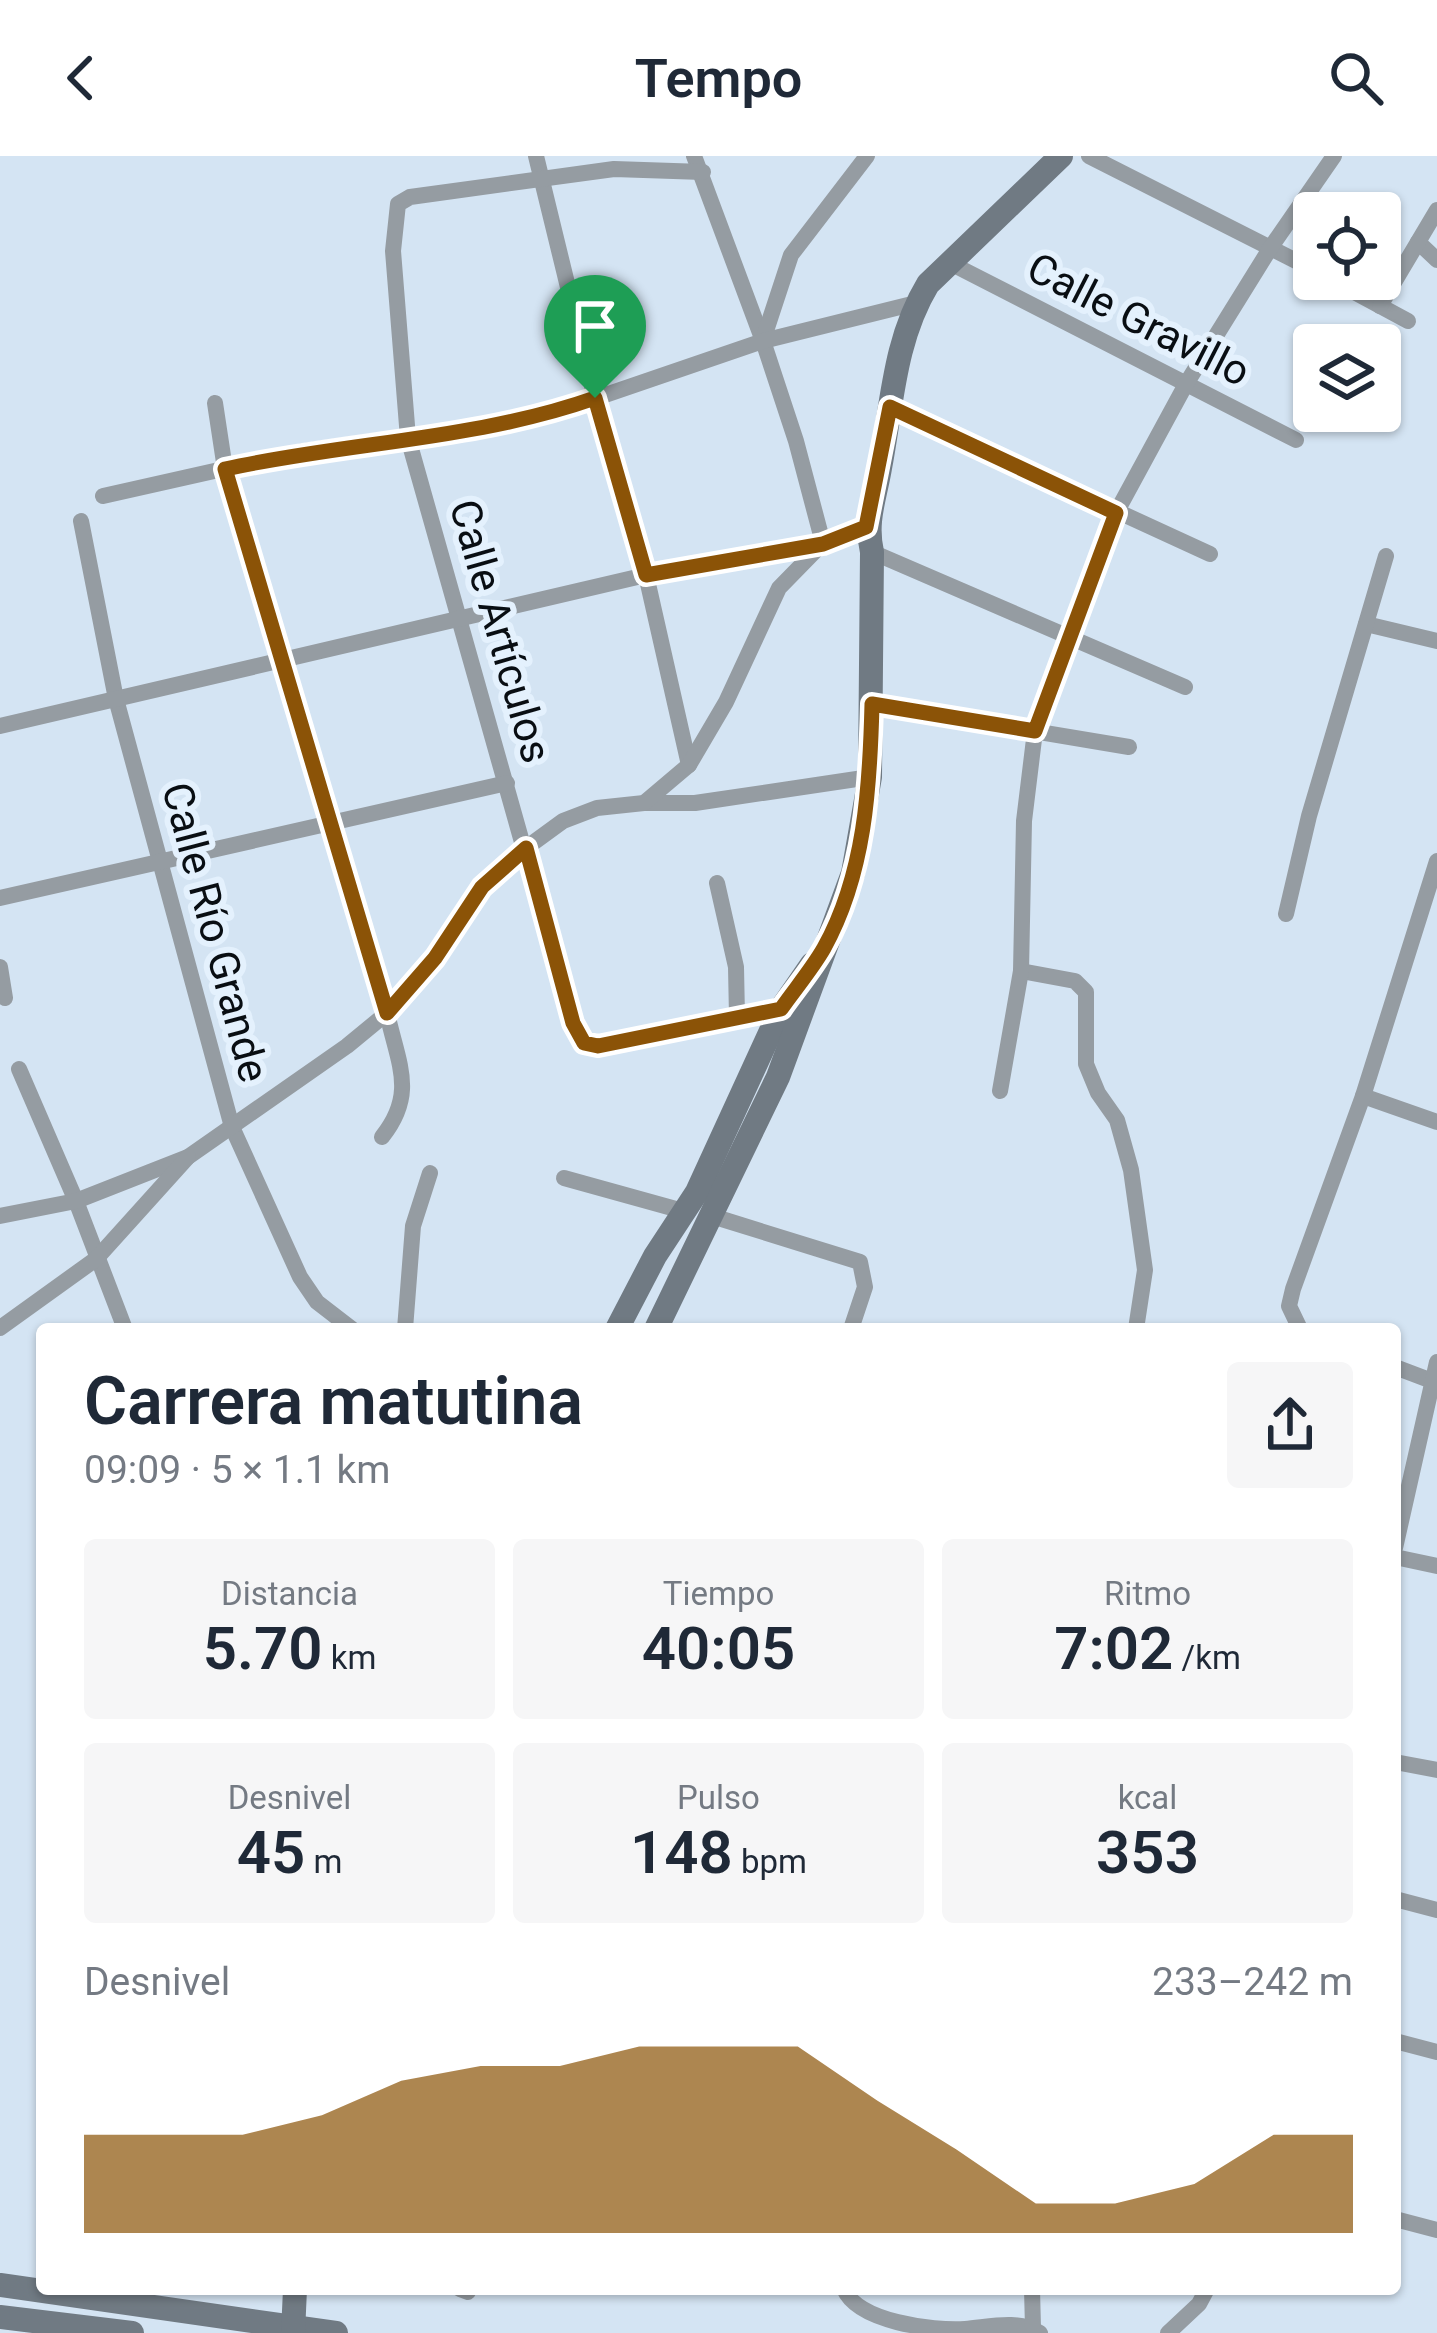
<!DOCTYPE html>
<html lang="es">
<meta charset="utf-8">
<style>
body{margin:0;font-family:Roboto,sans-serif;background:#f6f6f7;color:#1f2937;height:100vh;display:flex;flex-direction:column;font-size:45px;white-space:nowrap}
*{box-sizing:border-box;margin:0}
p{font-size:39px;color:#747a83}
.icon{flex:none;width:66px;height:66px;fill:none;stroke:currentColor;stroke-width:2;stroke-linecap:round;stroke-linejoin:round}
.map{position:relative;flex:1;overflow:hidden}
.panel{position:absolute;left:36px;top:1167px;width:1365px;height:972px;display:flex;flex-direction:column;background:#fff;border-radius:12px;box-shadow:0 3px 9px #0004}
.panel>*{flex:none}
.tools{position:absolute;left:1293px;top:36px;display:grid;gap:24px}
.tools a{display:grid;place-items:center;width:108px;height:108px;border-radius:12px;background:#fff;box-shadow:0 3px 9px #0004;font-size:60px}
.pin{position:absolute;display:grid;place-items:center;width:102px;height:102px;color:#fff;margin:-123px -51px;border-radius:50% 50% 50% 0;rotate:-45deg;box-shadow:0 0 12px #0007}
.pin .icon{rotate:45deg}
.round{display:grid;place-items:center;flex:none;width:126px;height:126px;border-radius:12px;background:#f6f6f7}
.summary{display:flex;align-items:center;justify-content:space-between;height:204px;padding:0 48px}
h1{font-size:66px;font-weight:600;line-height:90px}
.stats{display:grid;grid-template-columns:repeat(3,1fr);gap:18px;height:204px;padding:12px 48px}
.stats div{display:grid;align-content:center;border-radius:12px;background:#f6f6f7;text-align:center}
.stats b{font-size:60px;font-weight:600}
.stats small{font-size:33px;font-weight:400}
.stats p{font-size:33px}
.chart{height:336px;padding:24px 48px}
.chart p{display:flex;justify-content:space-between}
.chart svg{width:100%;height:216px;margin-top:12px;fill:#8b5307;opacity:.7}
header{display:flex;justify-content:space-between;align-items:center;height:156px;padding:0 48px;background:#fff;font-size:54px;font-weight:600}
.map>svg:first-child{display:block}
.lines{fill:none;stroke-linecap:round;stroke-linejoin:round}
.street{stroke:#959ca2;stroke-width:16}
.secondary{stroke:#707a83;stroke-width:24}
.route-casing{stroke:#fff;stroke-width:24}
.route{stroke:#8b5307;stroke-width:15}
.labels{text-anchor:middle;stroke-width:12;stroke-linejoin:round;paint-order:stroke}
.street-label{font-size:42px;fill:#090e13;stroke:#e4f1fd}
</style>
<header><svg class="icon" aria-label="back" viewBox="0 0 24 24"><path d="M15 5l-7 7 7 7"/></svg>Tempo<svg class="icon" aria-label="search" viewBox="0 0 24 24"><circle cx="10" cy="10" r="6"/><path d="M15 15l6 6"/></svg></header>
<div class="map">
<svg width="1437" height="2177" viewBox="0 0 1437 2177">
<rect width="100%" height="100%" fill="#d4e4f3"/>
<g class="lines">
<!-- street -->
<g class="street">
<path d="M536,0L595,242L646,419L689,609"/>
<path d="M694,0L763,185L796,285L823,387"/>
<path d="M1089,0L1314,114"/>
<path d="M703,16L614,13L410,41L398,48L393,95L408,282L577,881L598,889L781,853"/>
<path d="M1418,86L1437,104"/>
<path d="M950,107L1296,284"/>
<path d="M1330,123L1408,165"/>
<path d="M1380,150L1437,54"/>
<path d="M763,184L791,99L867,0"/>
<path d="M215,247L225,313L387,857C398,908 417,937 382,981"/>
<path d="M890,251L1210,398"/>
<path d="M103,340L299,296L541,261L763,185L916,147"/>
<path d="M81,365L116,543L232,971L300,1121L317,1146L352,1173"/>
<path d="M872,396L1185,531"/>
<path d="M1366,468L1437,485"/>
<path d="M872,548L1129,591"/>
<path d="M0,570L646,419L823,387L866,371"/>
<path d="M644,647H695L870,621"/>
<path d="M717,727L736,811L737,861"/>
<path d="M0,742L507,627"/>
<path d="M1286,758L1309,660L1386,400"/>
<path d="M0,811L5,842"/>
<path d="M1021,815L1075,825L1086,836V908L1098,937L1117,964L1131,1014L1145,1114L1136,1173"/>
<path d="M19,913L76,1045L125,1173"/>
<path d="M1000,935L1021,815L1024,665L1035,575L1116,357L1186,228L1271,91L1334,0"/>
<path d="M1363,940L1437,966"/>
<path d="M564,1022L683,1055"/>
<path d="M0,1060L76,1045L188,1001L347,890L387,857L435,802L482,731L526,692L563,665L597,652L644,647L689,609L726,546L779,432L823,387"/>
<path d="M712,1060L860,1106L865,1131L851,1173"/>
<path d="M0,1172L96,1103L188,1001"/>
<path d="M405,1173L413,1070L430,1017"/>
<path d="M1300,1173L1289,1150L1293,1133L1363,940L1437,705"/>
<path d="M1395,1211L1432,1225"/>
<path d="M1395,1392L1437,1206"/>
<path d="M1395,1401L1437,1410"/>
<path d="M1395,1606L1437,1614"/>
<path d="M1395,1743L1437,1754"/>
<path d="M1395,1885L1437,1896"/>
<path d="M1395,2063L1437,2074"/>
<path d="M460,2133L468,2136"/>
<path d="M844,2133C858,2166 932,2175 965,2173C990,2171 1017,2163 1040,2177"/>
<path d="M1032,2133L1033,2172"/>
<path d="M1168,2177L1199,2148L1207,2133"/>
</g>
<!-- secondary -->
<g class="secondary">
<path d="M617,1173L655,1100L697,1036L781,853L812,808"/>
<path d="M656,1173L778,921L853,717L870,621L872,396C865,365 875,342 880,312C892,249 894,184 928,128L1061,0"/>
<path d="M0,2129L336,2177"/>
<path d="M0,2161L132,2177"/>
<path d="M293,2177L295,2133"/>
</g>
</g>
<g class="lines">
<!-- route casing -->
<g class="route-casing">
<path id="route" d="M595,242L646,419L823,388L866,371L890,251L1116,357L1035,575L872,548C870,631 865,718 824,792C812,813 795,833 781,853L598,890L584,887L573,867L526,692L482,731L435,802L387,857L225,313C348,286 476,284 595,242Z"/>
</g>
<!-- route -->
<use href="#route" class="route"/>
</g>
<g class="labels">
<!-- street labels -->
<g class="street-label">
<text transform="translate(1139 163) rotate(27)" y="15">Calle Gravillo</text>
<text transform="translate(501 475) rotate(74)" y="15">Calle Artículos</text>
<text transform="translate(216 776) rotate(75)" y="15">Calle Río Grande</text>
</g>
</g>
</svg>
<div class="tools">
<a><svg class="icon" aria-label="locate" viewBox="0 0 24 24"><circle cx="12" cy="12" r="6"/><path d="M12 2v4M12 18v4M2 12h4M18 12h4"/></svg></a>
<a><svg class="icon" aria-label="layers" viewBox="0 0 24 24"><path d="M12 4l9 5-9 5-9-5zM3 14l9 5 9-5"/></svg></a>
</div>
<div class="pin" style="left:595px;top:242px;background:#1e9e55"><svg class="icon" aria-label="arrive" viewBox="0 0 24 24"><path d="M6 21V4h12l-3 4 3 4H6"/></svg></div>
<section class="panel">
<div class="summary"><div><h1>Carrera matutina</h1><p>09:09 · 5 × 1.1 km</p></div><a class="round"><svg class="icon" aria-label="share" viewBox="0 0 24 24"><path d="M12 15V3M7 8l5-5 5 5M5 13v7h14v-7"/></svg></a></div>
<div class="stats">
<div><p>Distancia</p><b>5.70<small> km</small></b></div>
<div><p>Tiempo</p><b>40:05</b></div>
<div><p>Ritmo</p><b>7:02<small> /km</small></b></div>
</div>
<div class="stats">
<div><p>Desnivel</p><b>45<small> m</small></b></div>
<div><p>Pulso</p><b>148<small> bpm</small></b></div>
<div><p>kcal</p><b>353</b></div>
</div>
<div class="chart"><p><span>Desnivel</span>233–242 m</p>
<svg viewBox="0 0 160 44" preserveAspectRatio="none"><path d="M0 44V24L10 24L20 24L30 20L40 13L50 10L60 10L70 6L80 6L90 6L100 17L110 27L120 38L130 38L140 34L150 24L160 24V44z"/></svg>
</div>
</section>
</div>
